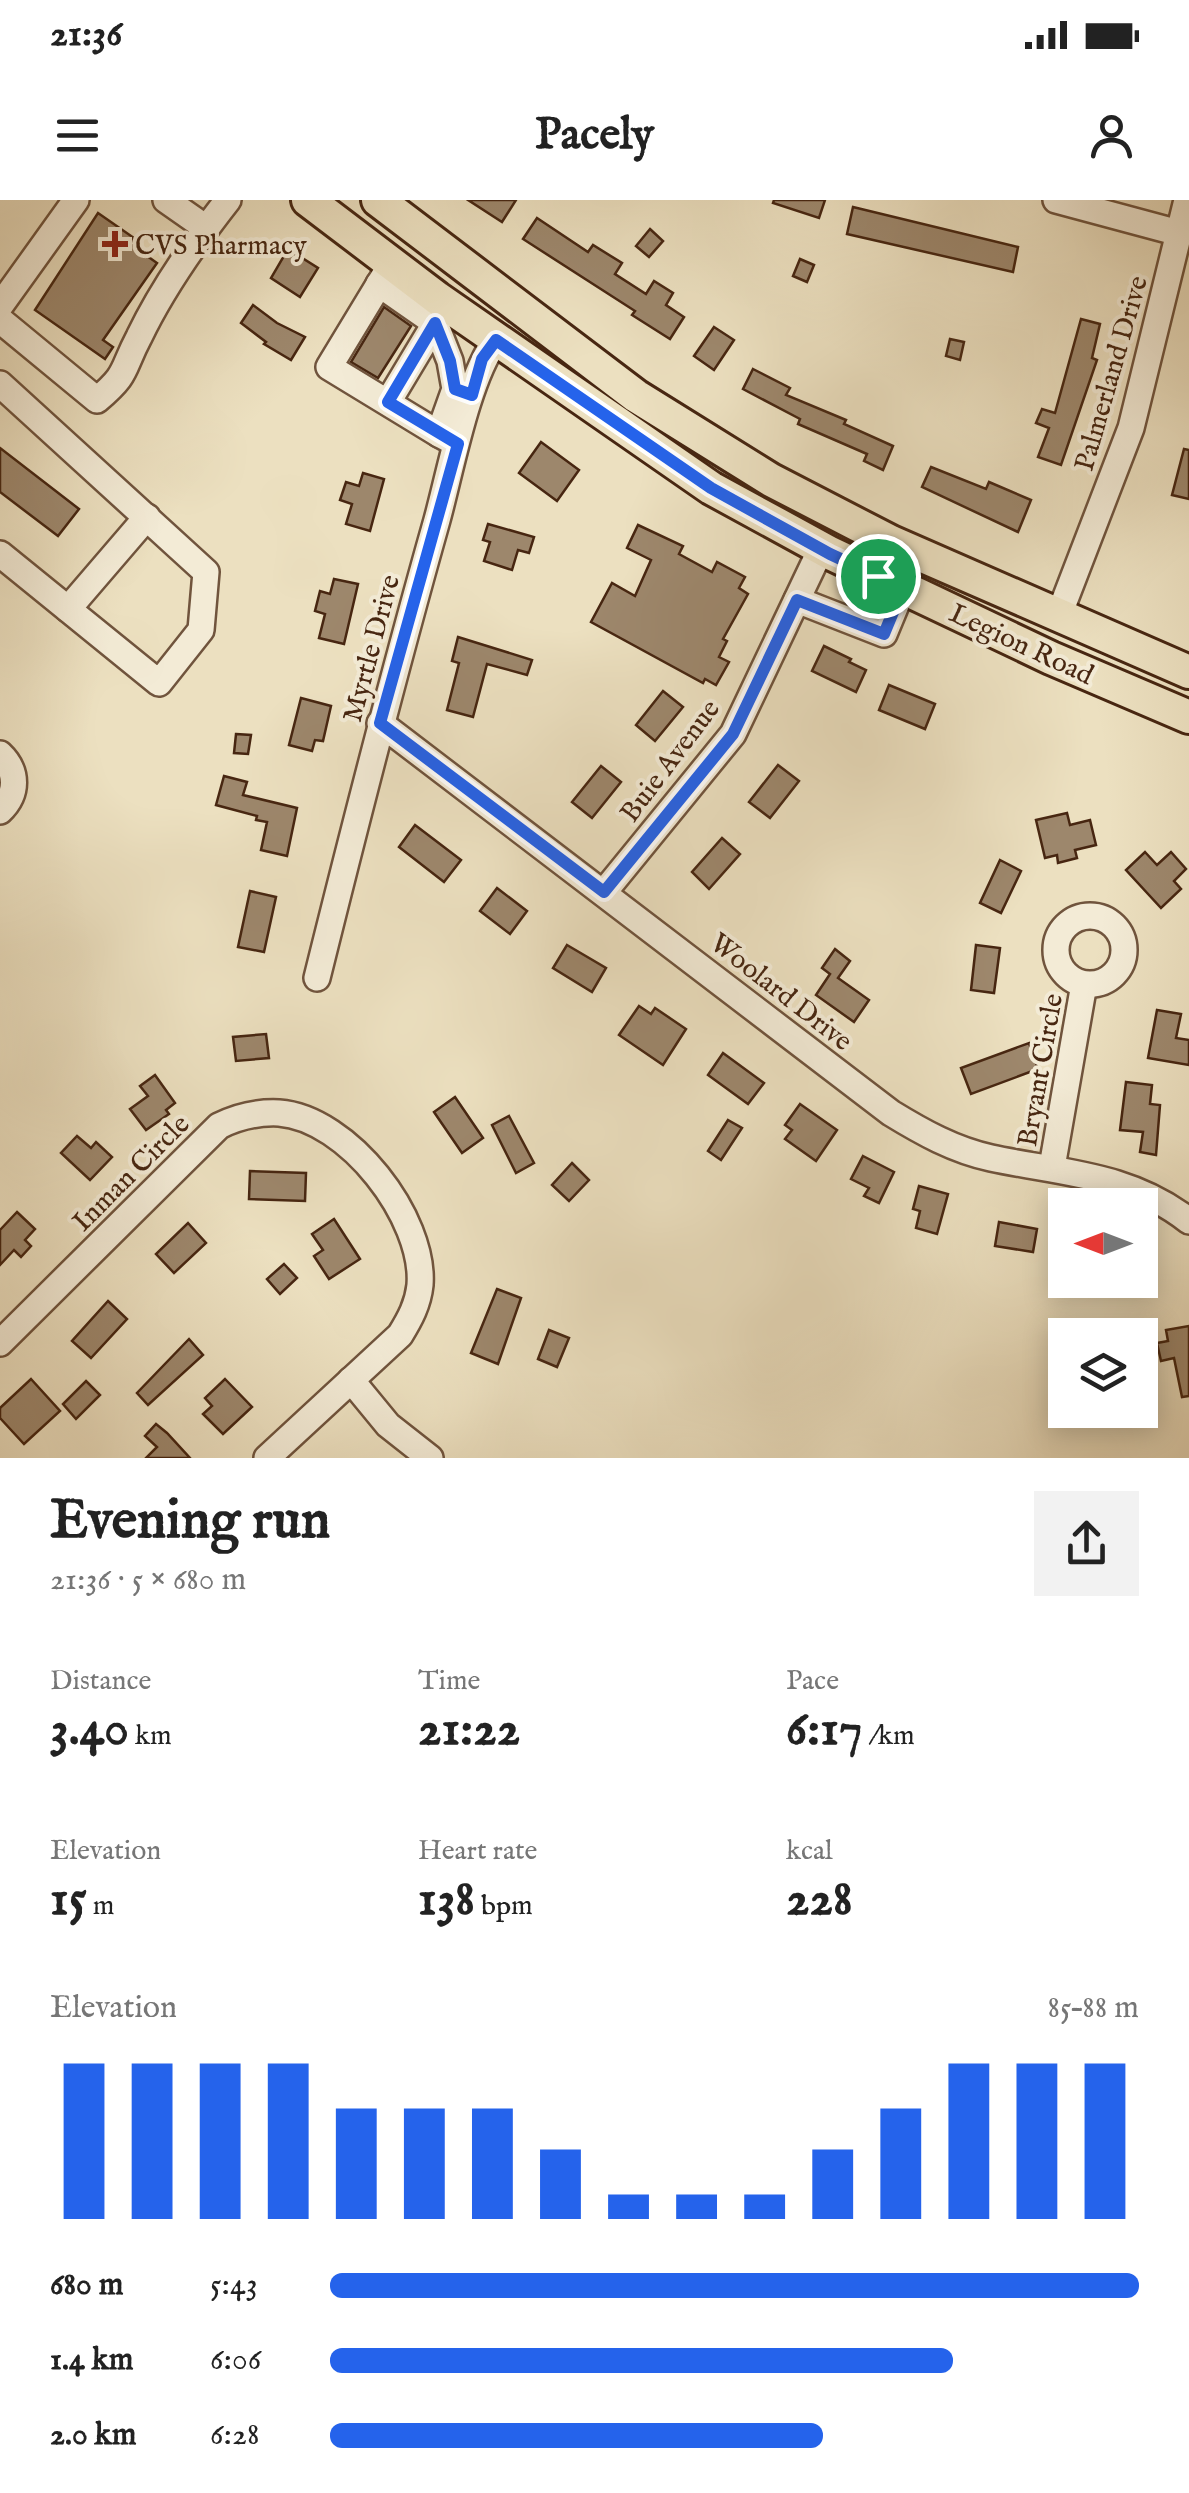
<!DOCTYPE html>
<meta charset="utf-8">
<style>
body{margin:0;font-family:"IM FELL English",serif;background:#f2f2f2;color:#222;height:100vh;display:flex;flex-direction:column;font-size:38px;white-space:nowrap}
*{box-sizing:border-box;margin:0}
p{font-size:32px;color:#767676}
.icon{flex:none;width:55px;height:55px;fill:none;stroke:currentColor;stroke-width:2;stroke-linecap:round;stroke-linejoin:round}
.map{position:relative;height:1258px;overflow:hidden}
.side{display:flex;flex-direction:column;background:#fff;flex:1}
.side>*{flex:none}
.needle{width:65px;rotate:270deg}
.buttons{position:absolute;left:1048px;top:988px;display:grid;gap:20px}
.buttons a{display:grid;place-items:center;width:110px;height:110px;border-radius:0px;background:#fff;box-shadow:0 5px 25px #0003;font-size:50px}
.pin{position:absolute;display:grid;place-items:center;width:85px;height:85px;color:#fff;margin:-42px;border:5px solid #fff;border-radius:50%;box-shadow:0 2px 10px #0007}
.round{display:grid;place-items:center;flex:none;width:105px;height:105px;border-radius:0px;background:#f2f2f2}
.overview{display:flex;align-items:center;justify-content:space-between;height:170px;padding:0 50px}
h1{font-size:55px;font-weight:700;line-height:75px}
.metrics{display:grid;grid-template-columns:repeat(3,1fr);gap:15px;height:170px;padding:10px 50px}
.metrics div{display:grid;align-content:center}
.metrics b{font-size:50px;font-weight:700}
.metrics small{font-size:28px;font-weight:400}
.metrics p{font-size:28px}
.chart{height:280px;padding:20px 50px}
.chart p{display:flex;justify-content:space-between}
.chart svg{width:100%;height:180px;margin-top:10px;stroke:#2563eb;stroke-width:6}
ul{padding:0 50px;list-style:none;font-size:32px}
li{display:grid;grid-template-columns:160px 120px 1fr;align-items:center;height:75px}
li i{height:25px;border-radius:12px;background:#2563eb}
.status{display:flex;justify-content:space-between;align-items:center;height:70px;padding:0 50px;background:#fff;direction:ltr}
.status svg{height:28px;fill:currentColor}
header{display:flex;justify-content:space-between;align-items:center;height:130px;padding:0 50px;background:#fff;font-size:45px;font-weight:700}
.map>svg:first-child{display:block}
.building{fill:#9d876c;stroke:#472611;stroke-width:2.5}
.lines{fill:none;stroke-linecap:round;stroke-linejoin:round}
.minor-casing{stroke:#70543d;stroke-width:30}
.major-casing{stroke:#472611;stroke-width:38}
.minor{stroke:#f3ebd6;stroke-width:25}
.major{stroke:#ece0c0;stroke-width:32}
.route-casing{stroke:#fff;stroke-width:20}
.route{stroke:#2563eb;stroke-width:12}
.poi-dot{fill:#8f2418;stroke:#f3ebd6;stroke-width:4}
.labels{text-anchor:middle;stroke-width:8;stroke-linejoin:round;paint-order:stroke}
.poi-label{font-size:28px;fill:#472611;stroke:#f3ebd6;text-anchor:start}
.street-label{font-size:28px;fill:#472611;stroke:#f3ebd6}
</style>
<div class="status"><b>21:36</b><svg viewBox="0 0 49 12"><path d="M0 12V9h3v3zM5 12V6h3v6zM10 12V3h3v9zM15 12V0h3v12zM26 1h20v11H26zM47 4h2v5h-2z"/></svg></div>
<header><svg class="icon" aria-label="menu" viewBox="0 0 24 24"><path d="M4 6h16M4 12h16M4 18h16"/></svg>Pacely<svg class="icon" aria-label="person" viewBox="0 0 24 24"><circle cx="12" cy="8" r="4"/><path d="M4 21q1-7 8-7t8 7"/></svg></header>
<div class="map">
<svg width="1189" height="1258" viewBox="0 0 1189 1258">
<rect width="100%" height="100%" fill="#ece0c0"/>
<filter id="stains"><feTurbulence type="fractalNoise" baseFrequency=".002" numOctaves="4"/><feColorMatrix values="0 0 0 0 .2 0 0 0 0 .09 0 0 0 0 .02 0 0 0 .5 -.17"/></filter>
<radialGradient id="worn" r=".72"><stop offset=".6" stop-color="#630" stop-opacity="0"/><stop offset="1" stop-color="#630" stop-opacity=".3"/></radialGradient>
<!-- building -->
<g class="building">
<path d="M468,0H516L502,22Z"/>
<path d="M774,0H825L819,18L773,3Z"/>
<path d="M853,7L1018,47L1013,72L847,34Z"/>
<path d="M98,13L134,38L130,44L157,63L103,140L113,147L105,159L35,110Z"/>
<path d="M537,18L588,52L593,45L622,63L615,74L646,94L654,81L673,93L666,105L684,117L670,139L632,115L635,111L523,39Z"/>
<path d="M650,29L663,41L649,57L636,46Z"/>
<path d="M288,49L318,68L300,97L271,78Z"/>
<path d="M800,59L814,65L807,82L793,76Z"/>
<path d="M253,105L277,123L305,137L291,160L264,144L266,142L241,123Z"/>
<path d="M384,107L411,126L378,178L351,162Z"/>
<path d="M1081,119L1100,124L1092,158L1097,160L1061,265L1038,257L1049,228L1036,223L1042,209L1055,213Z"/>
<path d="M714,127L734,140L714,170L694,156Z"/>
<path d="M950,139L964,142L960,160L946,156Z"/>
<path d="M753,169L790,188L786,195L846,220L844,224L893,246L883,270L864,261L867,254L798,224L800,219L743,189Z"/>
<path d="M541,242L579,270L557,301L519,273Z"/>
<path d="M0,248L79,309L58,336L0,292Z"/>
<path d="M1184,249L1189,250V299L1172,295Z"/>
<path d="M931,267L986,289L989,282L1031,300L1018,332L922,287Z"/>
<path d="M363,273L384,279L370,331L346,324L352,304L340,300L346,282L359,286Z"/>
<path d="M488,324L534,337L529,353L518,350L512,370L484,361L490,342L483,340Z"/>
<path d="M638,325L683,346L679,354L712,372L717,362L745,377L739,388L748,394L723,439L727,441L719,457L729,462L716,485L705,479L703,483L591,422L612,383L635,396L651,360L627,348Z"/>
<path d="M334,379L358,384L344,444L319,438L325,414L315,411L320,391L330,394Z"/>
<path d="M458,437L532,460L527,475L487,464L473,517L447,510L459,463L452,461Z"/>
<path d="M824,446L851,459L849,462L866,470L856,492L812,471Z"/>
<path d="M889,485L935,504L925,529L879,510Z"/>
<path d="M663,491L683,507L655,541L636,525Z"/>
<path d="M301,498L331,506L323,541L315,540L312,551L289,545Z"/>
<path d="M236,534L251,535L248,554L234,553Z"/>
<path d="M778,565L799,581L770,618L749,602Z"/>
<path d="M601,566L621,582L592,618L572,602Z"/>
<path d="M224,576L247,582L243,595L297,608L287,656L261,650L267,622L256,620L257,616L216,605Z"/>
<path d="M1067,613L1070,625L1090,620L1096,645L1075,650L1077,658L1058,663L1057,655L1045,658L1036,620Z"/>
<path d="M415,625L461,660L444,682L399,647Z"/>
<path d="M722,638L740,654L709,689L692,672Z"/>
<path d="M1145,652L1157,665L1171,652L1186,669L1174,681L1181,689L1161,708L1126,670Z"/>
<path d="M1000,660L1021,671L1001,713L980,703Z"/>
<path d="M497,688L527,711L510,734L480,711Z"/>
<path d="M250,691L276,697L264,752L238,747Z"/>
<path d="M567,745L606,768L592,792L553,768Z"/>
<path d="M976,745L1000,748L994,793L971,790Z"/>
<path d="M835,749L850,761L838,778L869,800L854,822L816,795L830,774L822,768Z"/>
<path d="M639,806L651,814L655,808L686,829L663,865L619,835Z"/>
<path d="M1157,810L1181,814L1176,838L1189,840V865L1148,858Z"/>
<path d="M266,834L269,858L236,861L233,837Z"/>
<path d="M1029,843L1038,869L971,894L961,868Z"/>
<path d="M723,853L764,883L748,904L708,875Z"/>
<path d="M155,875L175,903L166,910L169,914L146,930L130,909L148,896L140,886Z"/>
<path d="M1126,882L1152,885L1150,904L1160,905L1156,955L1140,952L1143,932L1120,930Z"/>
<path d="M455,897L483,938L462,953L434,912Z"/>
<path d="M800,904L837,930L816,961L785,939L792,930L785,925Z"/>
<path d="M509,916L534,963L516,973L492,925Z"/>
<path d="M728,920L742,928L721,960L708,951Z"/>
<path d="M77,936L91,948L96,942L112,957L90,980L61,953Z"/>
<path d="M863,956L894,972L879,1003L864,996L869,988L851,979Z"/>
<path d="M572,963L589,980L569,1001L552,985Z"/>
<path d="M250,971L306,973L305,1001L249,999Z"/>
<path d="M919,986L948,994L937,1034L916,1028L920,1011L913,1009Z"/>
<path d="M17,1012L35,1029L25,1040L31,1046L21,1057L14,1050L0,1065V1030Z"/>
<path d="M334,1019L360,1059L329,1079L314,1056L323,1050L312,1034Z"/>
<path d="M999,1022L1037,1029L1033,1052L995,1046Z"/>
<path d="M188,1023L206,1043L174,1073L156,1054Z"/>
<path d="M284,1064L297,1078L280,1094L267,1079Z"/>
<path d="M497,1089L521,1098L498,1164L471,1153Z"/>
<path d="M108,1101L127,1119L91,1158L72,1141Z"/>
<path d="M1189,1126V1196L1182,1197L1174,1158L1161,1161L1157,1143L1168,1141L1166,1130Z"/>
<path d="M549,1130L569,1138L557,1167L538,1159Z"/>
<path d="M189,1139L203,1155L148,1205L137,1193Z"/>
<path d="M31,1179L60,1211L24,1244L0,1218V1208Z"/>
<path d="M225,1179L252,1207L223,1234L203,1214L212,1206L205,1198Z"/>
<path d="M86,1181L100,1195L76,1219L63,1204Z"/>
<path d="M156,1224L167,1233L190,1258H146L157,1247L145,1236Z"/>
</g>
<g class="lines">
<!-- minor casing -->
<g class="minor-casing">
<g id="minor">
<path d="M166,0L206,28"/>
<path d="M1056,0L1179,33"/>
<path d="M392,63L329,167L439,234"/>
<path d="M379,84L435,123L450,161L455,189L439,234L452,241"/>
<path d="M0,106L76,0"/>
<path d="M0,120L97,200C129,173 121,171 139,137C162,89 195,42 228,0"/>
<path d="M0,184L206,372L201,430L159,483L0,354"/>
<path d="M388,202L442,112"/>
<path d="M797,400L884,434L903,388"/>
<path d="M68,409L147,317"/>
<path d="M1059,415L1131,228L1187,0"/>
<path d="M380,523L891,913C922,932 954,950 991,958C1061,973 1130,974 1189,1021"/>
<path d="M0,554C18,571 18,594 0,611"/>
<path d="M604,692L733,534L821,349"/>
<circle cx="1090" cy="750" r="34"/>
<path d="M317,778C355,625 394,472 437,320C451,269 467,180 496,140"/>
<path d="M1052,967L1084,784"/>
<path d="M0,1143L219,926C237,917 258,912 279,913C348,918 425,1018 420,1085C418,1104 410,1119 400,1135L267,1258"/>
<path d="M351,1180L388,1225L430,1258"/>
</g>
</g>
<!-- major casing -->
<g class="major-casing">
<g id="major">
<path d="M308,0L437,98L711,288L830,353L1051,458L1189,517"/>
<path d="M378,0L636,196L771,280L891,342L1189,472"/>
</g>
</g>
<!-- minor -->
<use href="#minor" class="minor"/>
<!-- major -->
<use href="#major" class="major"/>
</g>
<g class="lines">
<!-- route casing -->
<g class="route-casing">
<path id="route" d="M435,123L450,161L455,189L472,195L482,159L496,140L711,288L830,354L903,388L884,434L797,400L733,534L604,692L380,523L458,244L388,202Z"/>
</g>
<!-- route -->
<use href="#route" class="route"/>
</g>
<!-- markers -->
<path class="poi-dot" d="M110 29h10v10h10v10h-10v10h-10v-10h-10v-10h10z"/>
<g class="labels">
<!-- poi labels -->
<g class="poi-label">
<text x="135" y="54">CVS Pharmacy</text>
</g>
<!-- street labels -->
<g class="street-label">
<text transform="translate(1110 173) rotate(-74)" y="10">Palmerland Drive</text>
<text transform="translate(1022 443) rotate(25)" y="10">Legion Road</text>
<text transform="translate(370 448) rotate(-75)" y="10">Myrtle Drive</text>
<text transform="translate(669 560) rotate(-53)" y="10">Buie Avenue</text>
<text transform="translate(782 791) rotate(38)" y="10">Woolard Drive</text>
<text transform="translate(1039 870) rotate(-80)" y="10">Bryant Circle</text>
<text transform="translate(130 972) rotate(-45)" y="10">Inman Circle</text>
</g>
</g>
<rect width="100%" height="100%" filter="url(#stains)"/>
<rect width="100%" height="100%" fill="url(#worn)"/>
</svg>
<div class="buttons">
<a><svg class="needle" viewBox="-14 -14 28 28"><path d="M0-13l5 13h-10z" fill="#e53935"/><path d="M0 13l5-13h-10z" fill="#767676"/></svg></a>
<a><svg class="icon" aria-label="layers" viewBox="0 0 24 24"><path d="M12 4l9 5-9 5-9-5zM3 14l9 5 9-5"/></svg></a>
</div>
<div class="pin" style="left:878px;top:376px;background:#1e9e55"><svg class="icon" aria-label="arrive" viewBox="0 0 24 24"><path d="M6 21V4h12l-3 4 3 4H6"/></svg></div>
</div>
<section class="side">
<div class="overview"><div><h1>Evening run</h1><p>21:36 · 5 × 680 m</p></div><a class="round"><svg class="icon" aria-label="share" viewBox="0 0 24 24"><path d="M12 15V3M7 8l5-5 5 5M5 13v7h14v-7"/></svg></a></div>
<div class="metrics">
<div><p>Distance</p><b>3.40<small> km</small></b></div>
<div><p>Time</p><b>21:22</b></div>
<div><p>Pace</p><b>6:17<small> /km</small></b></div>
</div>
<div class="metrics">
<div><p>Elevation</p><b>15<small> m</small></b></div>
<div><p>Heart rate</p><b>138<small> bpm</small></b></div>
<div><p>kcal</p><b>228</b></div>
</div>
<div class="chart"><p><span>Elevation</span>85–88 m</p>
<svg viewBox="0 0 160 44" preserveAspectRatio="none"><path d="M5 44V6M15 44V6M25 44V6M35 44V6M45 44V17M55 44V17M65 44V17M75 44V27M85 44V38M95 44V38M105 44V38M115 44V27M125 44V17M135 44V6M145 44V6M155 44V6"/></svg>
</div>
<ul>
<li><b>680 m</b>5:43<i style="width:100%"></i></li>
<li><b>1.4 km</b>6:06<i style="width:77%"></i></li>
<li><b>2.0 km</b>6:28<i style="width:61%"></i></li>
</ul>
</section>
